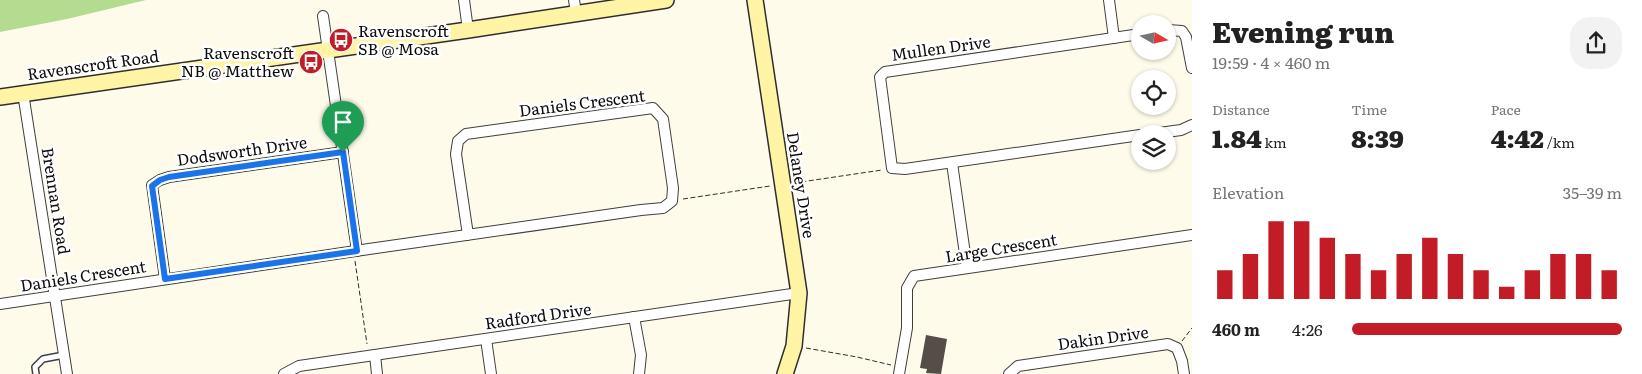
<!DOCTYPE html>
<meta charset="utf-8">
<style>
body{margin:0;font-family:Literata,serif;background:#f2f2f2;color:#222;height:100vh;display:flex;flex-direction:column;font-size:19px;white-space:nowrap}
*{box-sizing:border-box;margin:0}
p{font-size:16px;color:#767676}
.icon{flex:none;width:28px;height:28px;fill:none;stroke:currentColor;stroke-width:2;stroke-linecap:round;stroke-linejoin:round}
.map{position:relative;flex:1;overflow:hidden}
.sheet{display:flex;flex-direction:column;background:#fff;width:450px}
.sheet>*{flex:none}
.needle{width:32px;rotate:99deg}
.buttons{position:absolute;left:1131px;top:15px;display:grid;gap:10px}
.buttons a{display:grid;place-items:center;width:45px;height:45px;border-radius:50%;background:#fff;box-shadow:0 1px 4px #0004;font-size:25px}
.pin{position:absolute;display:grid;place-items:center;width:42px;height:42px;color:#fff;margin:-51px -21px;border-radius:50% 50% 50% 0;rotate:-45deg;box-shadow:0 0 5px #0007}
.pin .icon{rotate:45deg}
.round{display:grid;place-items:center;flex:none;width:52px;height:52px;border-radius:20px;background:#f2f2f2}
.summary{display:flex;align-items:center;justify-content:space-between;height:85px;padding:0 20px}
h1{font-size:28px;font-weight:800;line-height:38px}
.metrics{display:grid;grid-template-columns:repeat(3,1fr);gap:8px;height:85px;padding:5px 20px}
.metrics div{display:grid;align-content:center}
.metrics b{font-size:25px;font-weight:800}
.metrics small{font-size:14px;font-weight:400}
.metrics p{font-size:14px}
.chart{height:140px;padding:10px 20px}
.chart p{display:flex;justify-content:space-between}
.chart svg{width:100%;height:90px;margin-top:5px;stroke:#c21d26;stroke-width:6}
ul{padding:0 20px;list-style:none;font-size:16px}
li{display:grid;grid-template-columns:80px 60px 1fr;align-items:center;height:38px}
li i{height:12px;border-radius:6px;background:#c21d26}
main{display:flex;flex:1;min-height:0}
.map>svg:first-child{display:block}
.forest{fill:#b3dc91}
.building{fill:#554d47}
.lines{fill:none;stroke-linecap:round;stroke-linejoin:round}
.lane-casing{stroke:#3f3f3f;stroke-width:8}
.street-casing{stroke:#3f3f3f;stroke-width:12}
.secondary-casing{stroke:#2e2e2e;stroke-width:18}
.path{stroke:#2e2e2e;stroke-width:1;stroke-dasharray:5 2.5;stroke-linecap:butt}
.lane{stroke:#fff;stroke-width:5}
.street{stroke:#fff;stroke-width:10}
.secondary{stroke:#fff4a5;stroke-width:15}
.route-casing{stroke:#fff;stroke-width:10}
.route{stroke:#1a73e8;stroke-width:6}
.labels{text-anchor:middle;stroke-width:5;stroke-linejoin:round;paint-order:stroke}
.poi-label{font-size:16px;fill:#0c0c0c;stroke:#fff;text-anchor:start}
.street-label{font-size:16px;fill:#0c0c0c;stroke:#fff}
</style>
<main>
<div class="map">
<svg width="1192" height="374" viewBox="0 0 1192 374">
<rect width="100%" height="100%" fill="#fffbea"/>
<!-- forest -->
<path class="forest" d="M0,0H146L67,19L0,32Z"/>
<!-- building -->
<path class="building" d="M926,335L947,339L941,374L926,373L927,369L920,368Z"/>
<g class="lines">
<!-- lane casing -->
<g class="lane-casing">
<path id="lane" d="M36,374L35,367L43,359L64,355"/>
</g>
<!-- street casing -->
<g class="street-casing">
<g id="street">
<path d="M464,0L468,30"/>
<path d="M574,0L576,13"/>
<path d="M1109,0L1114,38"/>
<path d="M323,16L357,251"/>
<path d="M1168,30L1182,31L1186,37L1192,68"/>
<path d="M1140,34L885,72L880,77L892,168L905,169L1140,135"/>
<path d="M23,93L67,374"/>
<path d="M1152,134L1181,130L1192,125"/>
<path d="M952,163L967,268"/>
<path d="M165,279L152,185L160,180L169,177L343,152"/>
<path d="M0,304L369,249L641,210L663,208L672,201L673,188L663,119L653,108L466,134L458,141L456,154L468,235"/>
<path d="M634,317L641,355L639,374"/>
<path d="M486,339L491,374"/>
<path d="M375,355L377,374"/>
<path d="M284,374L299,366L799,293"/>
<path d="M899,374L907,328V288L914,276L1192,235"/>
<path d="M1009,374L1018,366L1168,344L1177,348L1182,361L1184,374"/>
</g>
</g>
<!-- secondary casing -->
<g class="secondary-casing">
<g id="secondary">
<path d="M755,0L799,293L794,346L785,374"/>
<path d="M0,97L468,30L666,0"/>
</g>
</g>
<!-- path -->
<g class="path">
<path d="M794,183L882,170"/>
<path d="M683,199L770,186"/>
<path d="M355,261L367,344"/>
<path d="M1182,341L1192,328"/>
<path d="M806,348L857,357L891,365"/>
</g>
<!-- lane -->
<use href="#lane" class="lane"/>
<!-- street -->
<use href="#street" class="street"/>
<!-- secondary -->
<use href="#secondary" class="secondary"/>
</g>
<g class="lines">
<!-- route casing -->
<g class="route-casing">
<path id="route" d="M343,152L357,251L165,279L152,186L160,180L169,177Z"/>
</g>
<!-- route -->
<use href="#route" class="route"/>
</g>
<!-- icons -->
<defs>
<g id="bus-disc" transform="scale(1.25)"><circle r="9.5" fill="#c21d26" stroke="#fff"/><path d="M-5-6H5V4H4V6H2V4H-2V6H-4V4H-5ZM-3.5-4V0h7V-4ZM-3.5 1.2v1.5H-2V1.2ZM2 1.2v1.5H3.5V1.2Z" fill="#fff"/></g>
</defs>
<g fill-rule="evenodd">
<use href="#bus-disc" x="341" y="40"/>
<use href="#bus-disc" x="311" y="62"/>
</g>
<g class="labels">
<!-- poi labels -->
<g class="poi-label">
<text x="358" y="37">Ravenscroft<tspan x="358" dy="18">SB @ Mosa</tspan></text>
<text x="294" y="59" text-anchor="end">Ravenscroft<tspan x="294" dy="18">NB @ Matthew</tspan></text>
</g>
<!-- street labels -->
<g class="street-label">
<text transform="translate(941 48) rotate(-8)" y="6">Mullen Drive</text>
<text transform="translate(93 65) rotate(-8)" y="6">Ravenscroft Road</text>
<text transform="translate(582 103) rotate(-7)" y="6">Daniels Crescent</text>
<text transform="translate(242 151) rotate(-8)" y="6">Dodsworth Drive</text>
<text transform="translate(801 185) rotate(81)" y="6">Delaney Drive</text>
<text transform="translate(56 201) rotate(81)" y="6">Brennan Road</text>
<text transform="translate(1001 248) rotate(-9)" y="6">Large Crescent</text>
<text transform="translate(83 276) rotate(-9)" y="6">Daniels Crescent</text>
<text transform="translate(538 316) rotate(-8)" y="6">Radford Drive</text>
<text transform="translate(1103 338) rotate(-8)" y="6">Dakin Drive</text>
</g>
</g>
</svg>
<div class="buttons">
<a><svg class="needle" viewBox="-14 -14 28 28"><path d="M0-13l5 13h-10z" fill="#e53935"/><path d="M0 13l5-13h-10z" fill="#767676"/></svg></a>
<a><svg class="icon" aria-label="locate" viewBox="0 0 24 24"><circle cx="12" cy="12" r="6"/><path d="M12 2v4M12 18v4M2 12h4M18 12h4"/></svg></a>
<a><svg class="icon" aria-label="layers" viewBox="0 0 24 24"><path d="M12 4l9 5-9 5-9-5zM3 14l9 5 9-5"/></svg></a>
</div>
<div class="pin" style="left:343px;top:152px;background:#1e9e55"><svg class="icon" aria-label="arrive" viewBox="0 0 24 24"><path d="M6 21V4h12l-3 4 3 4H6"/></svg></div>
</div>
<section class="sheet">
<div class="summary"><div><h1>Evening run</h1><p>19:59 · 4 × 460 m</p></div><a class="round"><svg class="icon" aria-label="share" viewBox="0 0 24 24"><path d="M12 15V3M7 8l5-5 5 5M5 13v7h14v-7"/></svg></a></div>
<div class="metrics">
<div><p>Distance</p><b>1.84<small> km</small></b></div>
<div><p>Time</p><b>8:39</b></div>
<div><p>Pace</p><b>4:42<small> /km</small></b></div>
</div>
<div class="chart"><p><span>Elevation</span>35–39 m</p>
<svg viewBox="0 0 160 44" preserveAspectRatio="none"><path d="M5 44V30M15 44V22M25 44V6M35 44V6M45 44V14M55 44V22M65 44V30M75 44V22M85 44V14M95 44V22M105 44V30M115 44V38M125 44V30M135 44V22M145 44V22M155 44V30"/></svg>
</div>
<ul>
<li><b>460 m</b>4:26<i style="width:100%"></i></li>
</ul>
</section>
</main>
